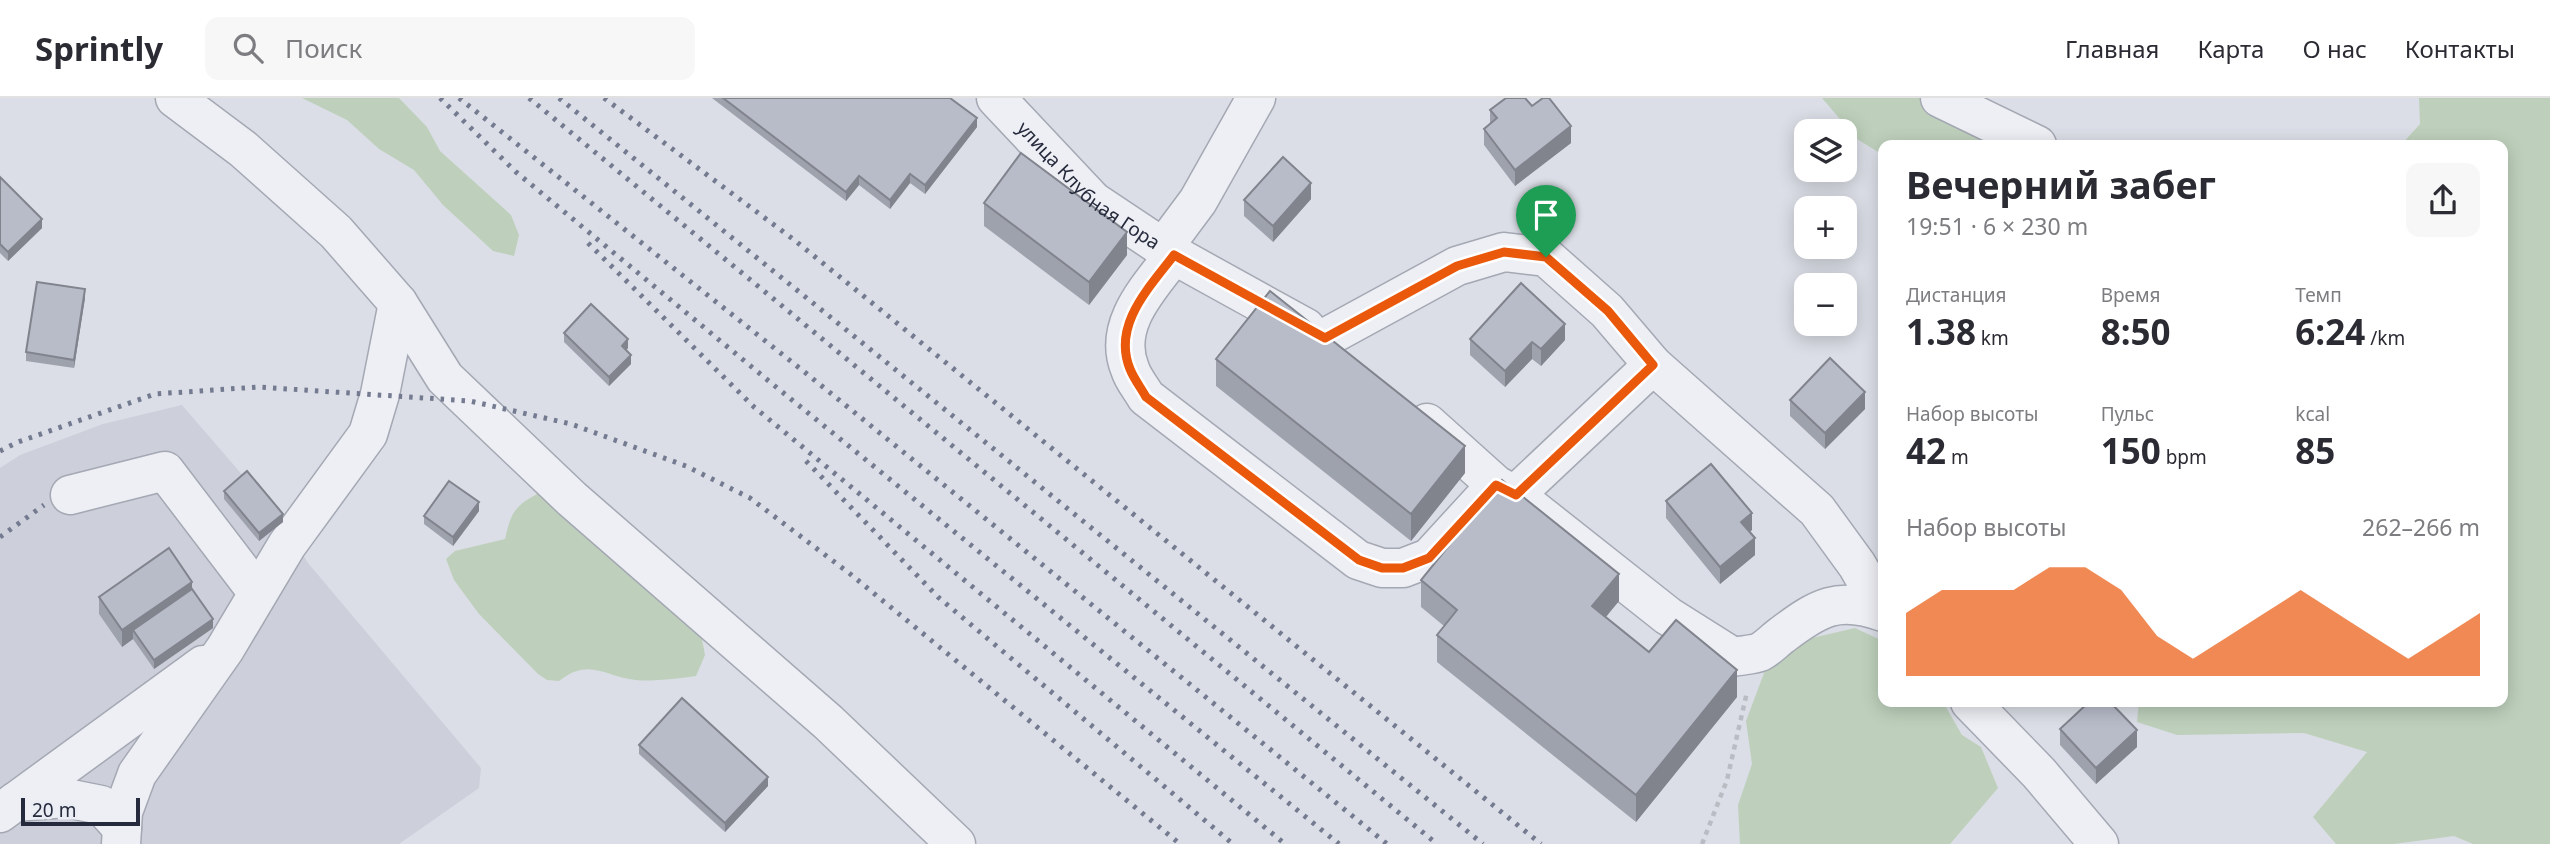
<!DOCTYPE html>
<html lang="ru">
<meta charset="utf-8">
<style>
body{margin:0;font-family:"Noto Sans",sans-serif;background:#f7f7f7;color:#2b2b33;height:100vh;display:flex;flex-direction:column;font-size:26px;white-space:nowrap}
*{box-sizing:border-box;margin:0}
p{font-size:23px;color:#7c7c81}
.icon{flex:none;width:38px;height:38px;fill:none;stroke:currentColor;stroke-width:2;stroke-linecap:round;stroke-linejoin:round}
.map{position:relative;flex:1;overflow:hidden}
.side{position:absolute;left:1878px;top:42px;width:630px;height:567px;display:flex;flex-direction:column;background:#fff;border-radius:14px;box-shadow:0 4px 18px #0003}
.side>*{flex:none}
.controls{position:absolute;left:1794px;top:21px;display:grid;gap:14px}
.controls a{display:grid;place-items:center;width:63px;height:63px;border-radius:14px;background:#fff;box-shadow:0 4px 18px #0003;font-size:35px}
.scale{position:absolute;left:21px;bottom:18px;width:119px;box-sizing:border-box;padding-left:7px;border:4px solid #252a3c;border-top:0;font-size:19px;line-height:24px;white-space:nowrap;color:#252a3c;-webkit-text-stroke:5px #eaedf4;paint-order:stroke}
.pin{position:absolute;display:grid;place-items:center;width:60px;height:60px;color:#fff;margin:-72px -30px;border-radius:50% 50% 50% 0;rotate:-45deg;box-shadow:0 0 7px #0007}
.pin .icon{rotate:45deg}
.round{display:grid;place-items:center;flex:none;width:74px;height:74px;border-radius:14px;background:#f7f7f7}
.head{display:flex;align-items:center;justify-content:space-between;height:119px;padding:0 28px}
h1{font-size:38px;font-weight:700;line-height:52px}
.stats{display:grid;grid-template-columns:repeat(3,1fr);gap:10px;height:119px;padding:7px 28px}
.stats div{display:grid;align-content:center}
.stats b{font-size:35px;font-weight:700}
.stats small{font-size:19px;font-weight:400}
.stats p{font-size:19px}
.chart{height:196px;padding:14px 28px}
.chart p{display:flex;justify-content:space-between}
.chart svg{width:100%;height:126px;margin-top:7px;fill:#ea580c;opacity:.7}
header{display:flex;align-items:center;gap:42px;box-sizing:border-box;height:98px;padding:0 35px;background:#fff;border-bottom:2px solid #e1e1e2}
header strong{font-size:33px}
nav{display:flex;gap:38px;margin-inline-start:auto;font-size:24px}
.search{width:490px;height:63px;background:#f7f7f7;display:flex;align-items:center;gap:18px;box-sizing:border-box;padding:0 24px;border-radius:14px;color:#7c7c81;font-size:26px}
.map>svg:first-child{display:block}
.built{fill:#cdd0db}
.green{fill:#bed0bc}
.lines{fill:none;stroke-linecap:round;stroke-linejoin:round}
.minor-casing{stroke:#a4a8b3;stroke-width:41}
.path{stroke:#babcc4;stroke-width:4.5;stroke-dasharray:5 5;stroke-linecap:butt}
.minor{stroke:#eeeff4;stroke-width:38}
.rail{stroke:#747b90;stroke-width:5;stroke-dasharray:3.5 7;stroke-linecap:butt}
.wall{fill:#9ea2ad}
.shaded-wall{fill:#81848d}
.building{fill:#b8bcc9;stroke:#81848d;stroke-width:2}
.route-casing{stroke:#fff;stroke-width:14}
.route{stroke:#ea580c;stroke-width:9}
.labels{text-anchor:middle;stroke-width:5;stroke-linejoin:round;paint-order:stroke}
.street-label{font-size:19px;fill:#252a3c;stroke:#eaedf4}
</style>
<header>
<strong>Sprintly</strong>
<div class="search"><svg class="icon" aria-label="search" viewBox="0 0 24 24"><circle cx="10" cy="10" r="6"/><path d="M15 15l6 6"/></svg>Поиск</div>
<nav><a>Главная</a><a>Карта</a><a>О нас</a><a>Контакты</a></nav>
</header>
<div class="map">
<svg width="2550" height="746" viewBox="0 0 2550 746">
<rect width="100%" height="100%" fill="#dbdee6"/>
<!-- built -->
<path class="built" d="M182,307L283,424L308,465L481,670L479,690L399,746H0V370L20,357L103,326Z"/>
<!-- green -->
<g class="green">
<path d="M302,0H399L427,29L440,53L511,117L519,137L514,158L493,153L443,107L414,72L379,51L347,22Z"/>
<path d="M1822,0H1967L1981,47H1883V57L1857,41Z"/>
<path d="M2419,0H2550V746H2473L2454,738L2394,746H2336L2313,719L2367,654L2304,635L2177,637L2137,624L2139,604H2502V47H2401L2420,26Z"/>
<path d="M539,395L701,536L705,557L696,578C683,580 649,584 636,582C604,579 590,559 559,583L547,582L538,576L479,516L454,482L446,461L455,453L505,441C511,415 514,408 539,395Z"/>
<path d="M1855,530L1883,543V604H1943L1962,637L1981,649L1998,690L1950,746H1740L1738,707L1752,666L1746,623L1770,559L1812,540Z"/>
</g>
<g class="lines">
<!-- minor casing -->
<g class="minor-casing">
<g id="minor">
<path d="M175,0L243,51L336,134L398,205L445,280L572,401L828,624L956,746"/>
<path id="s1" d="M996,0L1093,103L1174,157L1306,230"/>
<path d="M1940,0L2037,47"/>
<path d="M1163,150L1198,103L1256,0"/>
<path d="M1174,157C1149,190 1112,227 1130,271C1133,281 1141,290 1146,299L1358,462L1382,470H1403L1429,460L1496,387"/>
<path d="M1325,240L1457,168L1504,154L1546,159L1607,213L1653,267L1817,412L1857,467L1883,512"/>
<path d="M1427,325L1496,387L1515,397L1668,518L1733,559C1742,557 1753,557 1760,554C1768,550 1775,542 1782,537C1819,509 1838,498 1883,514"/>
<path d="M70,397L165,373L258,495"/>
<path d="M1515,397L1653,267"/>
<path d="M1970,604L2039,675L2099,746"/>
<path d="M15,704L66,700L101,707L122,730"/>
<path d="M0,715L203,567"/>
<path d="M121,746L123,714L137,676L225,551L287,447L368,336L380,296L398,205"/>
</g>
</g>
<!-- path -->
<path class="path" d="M1702,746L1727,682L1747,594"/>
<!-- minor -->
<use href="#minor" class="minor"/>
<!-- rail -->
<g class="rail">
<path d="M440,0L516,74L770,284L1339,746"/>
<path d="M459,0L807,276L1387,746"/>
<path d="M529,0L1437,746"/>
<path d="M559,0L1483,746"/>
<path d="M604,0L793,141L1541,746"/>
<path d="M588,145L754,309L1285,746"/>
<path d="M0,353L18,344L155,296L258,289L470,303L571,326L686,368L750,400L849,475L1180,746"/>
<path d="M806,363L938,499L1233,746"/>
<path d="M0,439L44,407"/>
</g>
</g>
<!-- wall -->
<g class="wall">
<path d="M712,0H950L977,29L925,96L910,85L890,111L859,87L846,103Z"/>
<path d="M1532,8L1571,45L1515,88L1484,47V31L1490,26V12Z"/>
<path d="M0,79L42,130L8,163L0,155Z"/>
<path d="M1311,101L1273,144L1244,118V102Z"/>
<path d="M984,105L1127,157L1089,207L984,128Z"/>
<path d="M85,200L74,270L26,263V254Z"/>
<path d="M564,235L628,250L626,252L631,266L609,288L564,244Z"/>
<path d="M1470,241L1565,242L1541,268L1532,261L1505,289L1470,257Z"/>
<path d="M1216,261L1465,375L1411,443L1216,288Z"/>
<path d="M1790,302L1865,311L1825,351L1790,318Z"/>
<path d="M224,393L283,424L259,443L224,401Z"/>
<path d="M1666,403L1752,432L1749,434L1755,457L1720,486L1666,420Z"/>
<path d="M479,413L453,448L424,426V418Z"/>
<path d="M1421,482L1619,503L1605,519L1649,554L1737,599L1636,724L1437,564V537L1444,528L1421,509Z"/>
<path d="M192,491L213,530L154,571L133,541L122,549L99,516V499Z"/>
<path d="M2060,631L2137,649L2096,686L2060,647Z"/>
<path d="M639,647L768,688L725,734L639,656Z"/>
</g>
<!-- shaded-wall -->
<g class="shaded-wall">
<path d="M977,20V29L925,96V87Z"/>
<path d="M1571,28V45L1515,88V72Z"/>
<path d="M910,76V85L890,111V102Z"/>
<path d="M859,78V87L846,103V94Z"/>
<path d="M1311,85V101L1273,144V128Z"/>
<path d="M42,121V130L8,163V154Z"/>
<path d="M1127,134V157L1089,207V184Z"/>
<path d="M85,191V200L74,270V262Z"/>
<path d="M1565,226V242L1541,268V251Z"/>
<path d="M628,241V250L622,257V248Z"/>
<path d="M1532,244V261L1505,289V273Z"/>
<path d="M631,257V266L609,288V279Z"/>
<path d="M1865,294V311L1825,351V335Z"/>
<path d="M1465,348V375L1411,443V416Z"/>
<path d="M479,404V413L453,448V439Z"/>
<path d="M1752,415V432L1741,440V424Z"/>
<path d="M283,416V424L259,443V435Z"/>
<path d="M1755,440V457L1720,486V469Z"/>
<path d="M1619,476V503L1592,536V508Z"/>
<path d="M192,484V500L133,532V541L122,549V532Z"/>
<path d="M213,521V530L154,571V562Z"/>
<path d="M1737,572V599L1636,724V697Z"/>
<path d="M2137,632V649L2096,686V670Z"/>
<path d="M768,679V688L725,734V725Z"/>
</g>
<!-- building -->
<g class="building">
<path d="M723,0H950L977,20L925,87L910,76L890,102L859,78L846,94Z"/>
<path d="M1506,0H1525L1532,8L1543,0H1549L1571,28L1515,72L1484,31L1497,20L1490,12Z"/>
<path d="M1021,55L1127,134L1089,184L984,105Z"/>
<path d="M1283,59L1311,85L1273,128L1244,102Z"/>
<path d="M0,79L42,121L8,154L0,146Z"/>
<path d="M37,184L85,191L74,262L26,254Z"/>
<path d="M1521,185L1565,226L1541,251L1532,244L1505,273L1470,241Z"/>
<path d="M1270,193L1465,348L1411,416L1216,261Z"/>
<path d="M591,206L628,241L622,248L631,257L609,279L564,235Z"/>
<path d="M1830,260L1865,294L1825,335L1790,302Z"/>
<path d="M1711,366L1752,415L1741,424L1755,440L1720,469L1666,403Z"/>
<path d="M247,373L283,416L259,435L224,393Z"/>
<path d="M1502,382L1619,476L1592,508L1649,554L1676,522L1737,572L1636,697L1437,537L1457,512L1421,482Z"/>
<path d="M449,383L479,404L453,439L424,418Z"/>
<path d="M169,450L192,484L122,532L99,499Z"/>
<path d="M192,491L213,521L154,562L133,532Z"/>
<path d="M682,600L768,679L725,725L639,647Z"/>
<path d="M2089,604H2110L2137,632L2096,670L2060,631Z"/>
</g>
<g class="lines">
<!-- route casing -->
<g class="route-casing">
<path id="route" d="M1504,154L1546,159L1608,213L1653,267L1516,397L1496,387L1429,460L1403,470H1382L1359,462L1146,299C1141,290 1134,281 1130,271C1112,227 1149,190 1174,157L1325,240L1457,168Z"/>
</g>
<!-- route -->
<use href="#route" class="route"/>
</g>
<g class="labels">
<!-- street labels -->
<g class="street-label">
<text dy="7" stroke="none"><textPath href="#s1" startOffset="128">улица Клубная Гора</textPath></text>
</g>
</g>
</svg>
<div class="controls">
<a><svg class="icon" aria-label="layers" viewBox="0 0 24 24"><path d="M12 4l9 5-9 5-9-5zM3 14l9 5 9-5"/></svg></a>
<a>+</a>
<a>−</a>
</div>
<div class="scale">20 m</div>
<div class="pin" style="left:1546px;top:159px;background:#1e9e55"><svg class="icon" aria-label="arrive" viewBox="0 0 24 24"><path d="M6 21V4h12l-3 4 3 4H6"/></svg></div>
<section class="side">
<div class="head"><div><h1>Вечерний забег</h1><p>19:51 · 6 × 230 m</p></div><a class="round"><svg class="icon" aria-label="share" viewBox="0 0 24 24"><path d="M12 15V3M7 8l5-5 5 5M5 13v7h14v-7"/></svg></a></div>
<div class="stats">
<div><p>Дистанция</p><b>1.38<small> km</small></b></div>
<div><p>Время</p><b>8:50</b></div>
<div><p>Темп</p><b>6:24<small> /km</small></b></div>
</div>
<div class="stats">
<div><p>Набор высоты</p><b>42<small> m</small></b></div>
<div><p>Пульс</p><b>150<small> bpm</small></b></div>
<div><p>kcal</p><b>85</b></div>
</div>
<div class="chart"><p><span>Набор высоты</span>262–266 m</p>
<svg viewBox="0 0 160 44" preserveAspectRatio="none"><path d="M0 44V22L10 14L20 14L30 14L40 6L50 6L60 14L70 30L80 38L90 30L100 22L110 14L120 22L130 30L140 38L150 30L160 22V44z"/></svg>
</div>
</section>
</div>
